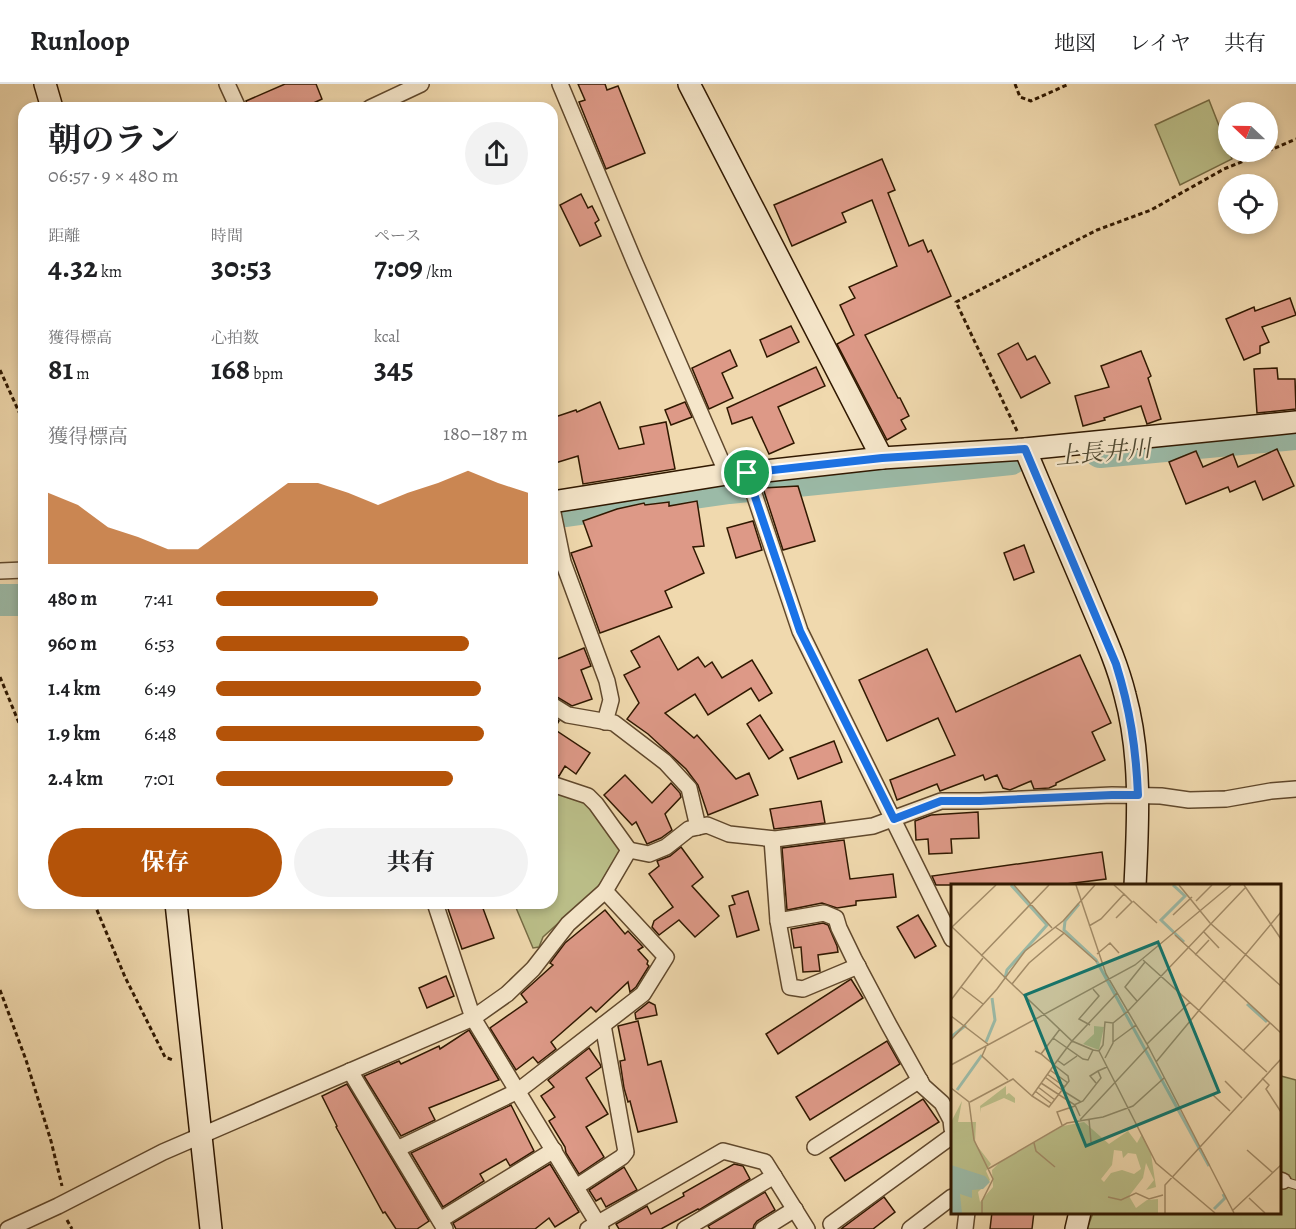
<!DOCTYPE html>
<html lang="ja">
<meta charset="utf-8">
<style>
body{margin:0;font-family:Alegreya,"Noto Serif JP",serif;background:#f2f2f2;color:#202124;height:100vh;display:flex;flex-direction:column;font-size:22px;white-space:nowrap}
*{box-sizing:border-box;margin:0}
p{font-size:20px;color:#757577}
.icon{flex:none;width:33px;height:33px;fill:none;stroke:currentColor;stroke-width:2;stroke-linecap:round;stroke-linejoin:round}
.map{position:relative;flex:1;overflow:hidden}
.details{position:absolute;left:18px;top:18px;width:540px;height:807px;display:flex;flex-direction:column;background:#fff;border-radius:18px;box-shadow:0 3px 9px #0003}
.details>*{flex:none}
.needle{width:39px;rotate:292deg}
.buttons{position:absolute;left:1218px;top:18px;display:grid;gap:12px}
.buttons a{display:grid;place-items:center;width:60px;height:60px;border-radius:50%;background:#fff;box-shadow:0 3px 9px #0003;font-size:30px}
.pin{position:absolute;display:grid;place-items:center;width:51px;height:51px;color:#fff;margin:-26px;border:3px solid #fff;border-radius:50%;box-shadow:0 2px 6px #0007}
.round{display:grid;place-items:center;flex:none;width:63px;height:63px;border-radius:32px;background:#f2f2f2}
.headline{display:flex;align-items:center;justify-content:space-between;height:102px;padding:0 30px}
h1{font-size:33px;font-weight:700;line-height:45px}
.figures{display:grid;grid-template-columns:repeat(3,1fr);gap:9px;height:102px;padding:6px 30px}
.figures div{display:grid;align-content:center}
.figures b{font-size:30px;font-weight:700}
.figures small{font-size:16px;font-weight:400}
.figures p{font-size:16px}
.chart{height:168px;padding:12px 30px}
.chart p{display:flex;justify-content:space-between}
.chart svg{width:100%;height:108px;margin-top:6px;fill:#b45309;opacity:.7}
.cta{display:flex;gap:12px;margin-top:auto;padding:12px 30px}
.cta a{flex:1;height:69px;border-radius:36px;background:#b45309;color:#fff;font-size:24px;font-weight:700;line-height:69px;text-align:center}
.cta a+a{background:#f2f2f2;color:#202124}
ul{padding:0 30px;list-style:none;font-size:20px}
li{display:grid;grid-template-columns:96px 72px 1fr;align-items:center;height:45px}
li i{height:15px;border-radius:8px;background:#b45309}
header{display:flex;align-items:center;gap:36px;box-sizing:border-box;height:84px;padding:0 30px;background:#fff;border-bottom:2px solid #e0e0e0}
header strong{font-size:28px}
nav{display:flex;gap:33px;margin-inline-start:auto;font-size:21px}
.map>svg:first-child{display:block}
.green{fill:#bbbf89;stroke:#766c44;stroke-width:1.5}
.lines{fill:none;stroke-linecap:round;stroke-linejoin:round}
.river{stroke:#9bbaa7;stroke-width:32}
.building{fill:#dd9987;stroke:#301800;stroke-width:1.5}
.lane-casing{stroke:#60482c;stroke-width:10}
.street-casing{stroke:#60482c;stroke-width:18}
.secondary-casing{stroke:#301800;stroke-width:24}
.path{stroke:#301800;stroke-width:3;stroke-dasharray:4.5 3;stroke-linecap:butt}
.lane{stroke:#f5e6ca;stroke-width:8}
.street{stroke:#f5e6ca;stroke-width:15}
.secondary{stroke:#f5e6ca;stroke-width:21}
.route-casing{stroke:#fff;stroke-width:12}
.route{stroke:#1a73e8;stroke-width:8}
.labels{text-anchor:middle;stroke-width:4.5;stroke-linejoin:round;paint-order:stroke}
.water-label{font-size:24px;font-style:italic;fill:#504932;stroke:#f5e6ca}
.inset-river{fill:none;stroke:#9bbaa7;stroke-width:3}
.inset-road{fill:none;stroke:#a38c68;stroke-width:1.5}
.view{fill:#0f766e;fill-opacity:0.15;stroke:#0f766e;stroke-width:3}
.inset-edge{fill:none;stroke:#301800;stroke-width:3}
</style>
<header>
<strong>Runloop</strong>
<nav><a>地図</a><a>レイヤ</a><a>共有</a></nav>
</header>
<div class="map">
<svg width="1296" height="1145" viewBox="0 0 1296 1145">
<rect width="100%" height="100%" fill="#f0d9ae"/>
<filter id="stains"><feTurbulence type="fractalNoise" baseFrequency=".00333" numOctaves="4"/><feColorMatrix values="0 0 0 0 .2 0 0 0 0 .09 0 0 0 0 .02 0 0 0 .5 -.17"/></filter>
<radialGradient id="worn" r=".72"><stop offset=".6" stop-color="#630" stop-opacity="0"/><stop offset="1" stop-color="#630" stop-opacity=".3"/></radialGradient>
<!-- green -->
<g class="green">
<path d="M1209,16L1232,75L1180,101L1155,41Z"/>
<path d="M552,706L591,721L624,766L603,799L543,853L539,863L533,864L514,819H552Z"/>
<path d="M1281,992L1296,996V1145H1087L1093,1129L1280,1128V993Z"/>
</g>
<g class="lines">
<!-- river -->
<g class="river">
<path d="M1100,368L1296,350"/>
<path d="M552,429L729,404L1011,375"/>
<path d="M0,516H24"/>
</g>
</g>
<!-- building -->
<g class="building">
<path d="M285,0H316L322,15L303,24H248L246,17Z"/>
<path d="M578,0H605L607,6L618,2L645,69L606,85L579,18L585,16Z"/>
<path d="M882,75L895,106L888,109L909,162L923,156L928,168L931,166L951,212L865,251L898,314H900L909,332L901,336L906,345L887,356L837,260L854,251L840,221L855,214L849,203L897,182L872,116L842,129L846,138L792,162L774,121Z"/>
<path d="M581,110L588,124L592,122L599,136L595,139L601,152L580,162L560,121Z"/>
<path d="M1290,214L1296,231L1262,243L1269,258L1260,262V269L1244,276L1226,235L1254,223L1255,227Z"/>
<path d="M791,242L799,258L767,273L760,256Z"/>
<path d="M1018,259L1027,276L1035,272L1050,299L1021,314L998,270Z"/>
<path d="M730,266L737,282L722,289L733,314L709,325L692,284Z"/>
<path d="M1141,267L1151,292L1148,294L1161,335L1147,340L1141,322L1104,334L1105,336L1083,342L1075,312L1109,303L1101,282Z"/>
<path d="M816,283L825,302L778,323L794,359L769,370L752,333L732,340L727,324Z"/>
<path d="M1277,284L1278,295H1295L1296,325L1257,329L1254,285Z"/>
<path d="M600,318L619,365L644,360L640,343L666,338L675,385L583,400L578,372L552,380V334L576,326L577,328Z"/>
<path d="M685,318L692,333L671,341L665,326Z"/>
<path d="M1277,365L1294,402L1263,416L1255,397L1230,408L1228,403L1186,420L1169,378L1196,367L1203,383L1233,370L1238,383Z"/>
<path d="M798,402L815,457L783,466L763,404Z"/>
<path d="M697,417L704,462L693,463L704,489L665,507L672,523L600,549L571,469L592,462L583,437L617,425L644,419L645,421L669,418V422Z"/>
<path d="M753,437L762,466L736,474L727,444Z"/>
<path d="M1024,461L1034,488L1014,496L1004,469Z"/>
<path d="M659,552L678,586L698,573L705,583L712,578L722,594L752,576L772,609L759,617L751,604L708,631L695,610L665,629L694,654L697,651L736,695L749,689L758,711L708,731L698,701L686,685L648,650L627,635L639,619L624,591L640,583L631,567Z"/>
<path d="M584,564L591,582L581,586L592,615L572,622L557,613L552,611V577Z"/>
<path d="M927,565L956,628L1080,571L1111,639L1092,648L1105,676L1056,699V701L1049,704L1034,705L1031,697L1010,706L1003,704L997,691L985,696L983,691L940,707L937,700L897,716L890,696L955,671L938,634L887,657L859,596Z"/>
<path d="M760,631L783,666L769,675L747,640Z"/>
<path d="M552,633L559,637L554,645L590,669L576,690L565,682L559,692L552,690Z"/>
<path d="M834,657L842,678L798,695L790,674Z"/>
<path d="M625,691L652,719L671,699L680,709L681,713L665,730L672,746L661,754L647,760L636,738L632,741L604,711Z"/>
<path d="M821,717L825,739L774,745L770,725Z"/>
<path d="M978,728L979,754L951,755L952,769L929,770L928,755L916,756L915,737L931,731Z"/>
<path d="M844,756L850,795L893,790L896,813L856,817V821L837,824L822,819L787,826L782,764Z"/>
<path d="M681,763L703,793L692,802L719,832L695,853L679,836L659,851L652,843L654,837L673,823L649,790L659,782L657,777L670,772Z"/>
<path d="M1102,768L1106,795L1058,801H936L932,792Z"/>
<path d="M748,807L759,846L737,853L729,822L735,820L732,812Z"/>
<path d="M446,819H481L494,854L462,865Z"/>
<path d="M605,826L625,850L628,847L643,863L638,866L648,877L647,880L649,882L636,903L630,908L628,898L596,928L591,923L551,958L556,965L538,979L533,973L516,986L490,944L527,918L521,910L553,881L550,879L565,859Z"/>
<path d="M918,831L936,862L915,874L897,843Z"/>
<path d="M823,839L828,841L837,862L838,868L818,871L820,887L803,888L801,863L794,864L791,845Z"/>
<path d="M446,892L454,912L427,924L419,904Z"/>
<path d="M851,895L863,914L778,970L766,950Z"/>
<path d="M649,918L655,921L657,931L636,935L635,929Z"/>
<path d="M638,937L648,981L661,977L677,1038L638,1048L630,1017L628,1018L624,1004L620,977L625,976L618,942Z"/>
<path d="M469,946L499,996L429,1024L435,1036L401,1052L364,992L399,977L401,980L439,962L440,965Z"/>
<path d="M887,957L900,980L810,1036L796,1013Z"/>
<path d="M589,964L600,980L601,983L586,994L608,1030L586,1043L604,1073L579,1090L566,1069L565,1063L549,1037L555,1033L541,1012L554,1003L548,996Z"/>
<path d="M347,1000L429,1137L417,1145H396L385,1128L383,1129L336,1043L337,1042L322,1012Z"/>
<path d="M923,1015L939,1038L845,1097L830,1074Z"/>
<path d="M511,1021L534,1067L510,1082L506,1075L480,1090L484,1097L443,1123L411,1069Z"/>
<path d="M550,1080L579,1128L555,1143L549,1134L535,1145H456L453,1139Z"/>
<path d="M734,1080L743,1082L750,1095L699,1126L698,1125L661,1145H619L616,1140L647,1122L651,1130L684,1112L683,1109Z"/>
<path d="M624,1083L637,1106L606,1123L601,1114L596,1117L589,1106Z"/>
<path d="M765,1108L775,1126L757,1137L754,1141L753,1145H710L708,1142Z"/>
<path d="M884,1113L895,1128L873,1145H841Z"/>
<path d="M992,1128H1034L1032,1145H990Z"/>
</g>
<g class="lines">
<!-- lane casing -->
<g class="lane-casing">
<path id="lane" d="M1283,1097L1296,1101"/>
</g>
<!-- street casing -->
<g class="street-casing">
<g id="street">
<path d="M227,0L238,24"/>
<path d="M560,0L635,179L727,390"/>
<path d="M370,24L421,0"/>
<path d="M747,389L800,547L952,855"/>
<path d="M552,424L563,478L607,597L611,616L605,638"/>
<path d="M0,487L24,486"/>
<path d="M552,621L568,631L614,639L665,678L689,704L698,743"/>
<path d="M552,700L588,712L596,720L629,766L605,807"/>
<path d="M772,755L778,837L824,829L836,834L839,844L854,875L889,941L923,1002L942,1019L951,1036L952,1045"/>
<path d="M629,766L649,770L666,763L689,745L707,741L729,750L775,755L873,742L941,717H980L1112,711L1161,712L1189,716L1226,715L1271,707L1296,705"/>
<path d="M435,819L473,934L601,1145"/>
<path d="M778,837L790,903L803,905L858,882"/>
<path d="M350,987L445,1145"/>
<path d="M815,1063L920,996"/>
<path d="M1280,1096L1283,1097"/>
<path d="M576,1103L622,1073L626,1068L603,941"/>
<path d="M440,1136L554,1066"/>
<path d="M831,1140L952,1052"/>
<path d="M8,1145L58,1122L163,1068L473,934L507,910L533,885L568,840L605,807L666,873L643,910L518,1007L397,1065"/>
<path d="M588,1145L723,1067L765,1078L807,1145"/>
<path d="M685,1145L774,1092"/>
<path d="M763,1145L795,1125"/>
<path d="M910,1145L952,1113"/>
<path d="M965,1145L967,1128"/>
</g>
</g>
<!-- secondary casing -->
<g class="secondary-casing">
<g id="secondary">
<path d="M45,0L52,24"/>
<path d="M689,0L882,374"/>
<path d="M1025,365C1045,413 1066,461 1086,508C1100,542 1116,575 1125,611C1142,673 1138,738 1135,802"/>
<path d="M552,418L727,390L747,389L882,374L1025,365L1296,338"/>
<path d="M176,819L211,1145"/>
<path d="M1076,1145L1080,1128"/>
</g>
</g>
<!-- path -->
<g class="path">
<path d="M1015,0L1020,13L1031,17L1069,0"/>
<path d="M1268,67L1296,55"/>
<path d="M0,286L24,339"/>
<path d="M1017,347L956,218L1097,146L1151,126L1224,85L1266,68"/>
<path d="M0,593L24,651"/>
<path d="M94,819L125,893L165,973L173,976"/>
<path d="M0,906L26,976L51,1057L62,1102"/>
<path d="M67,1136L72,1145"/>
</g>
<!-- lane -->
<use href="#lane" class="lane"/>
<!-- street -->
<use href="#street" class="street"/>
<!-- secondary -->
<use href="#secondary" class="secondary"/>
</g>
<g class="lines">
<!-- route casing -->
<g class="route-casing">
<path id="route" d="M1025,365L1116,580C1130,625 1136,664 1138,711H1112L980,717H941L894,735L800,547L747,389L882,374Z"/>
</g>
<!-- route -->
<use href="#route" class="route"/>
</g>
<g class="labels">
<!-- water labels -->
<g class="water-label">
<text transform="translate(1103 368) rotate(-5)" y="8">上長井川</text>
</g>
</g>
<!-- overview -->
<g transform="translate(951 800)">
<rect width="330" height="330" fill="#f0d9ae"/>
<path d="M143,142L153,143L148,166L132,160L143,150ZM55,202V211L58,209L64,214V219L53,214L30,224V229L29,222ZM11,217L7,238H25L24,259L40,280L35,287L39,296L27,308L29,318L42,303L41,286L48,279L112,242L133,238L158,260L177,247L186,259L191,250L200,270L205,303L195,306L203,296L195,279L192,294L178,312L185,324L196,316L207,315V329H7L0,281V238ZM163,266L171,267L172,274L177,269L185,270L190,285L183,290L171,286L160,289L153,298L150,295L161,281Z" fill="#bbbf89" fill-rule="evenodd"/>
<path d="M0,281L34,292L39,298L32,305L21,306V314L9,310L11,329H0Z" fill="#9bbaa7"/>
<path class="inset-river" d="M222,1L234,12L210,36L233,58M128,20L114,37L113,46L145,76L258,282M54,94L56,86L96,41L60,1M296,120L316,138M0,153L15,141M35,158L44,136L41,114M6,206L31,171M263,325L274,314L272,310"/>
<path class="inset-road" d="M63,1L101,44M125,1L155,90L196,160L283,329M228,1L259,39L330,102M293,1L330,55M182,17L206,39M245,17L261,1M222,31L241,13M165,34L181,18L173,10M0,42L121,157L142,166L137,176L132,175L102,154M138,42L150,35L173,10L163,1M1,43L45,1M252,47L268,64M113,49L146,78M224,51L330,149M146,70L159,59L168,69M244,71L258,56M30,72L98,1M192,76L316,188M61,100L78,79L113,49L104,43M10,103L32,120M0,116L32,74M186,117L174,103L194,78M0,132L38,161M139,141L128,135L148,112L142,105M0,156L46,105L74,67L112,37L144,1M162,158L185,141M196,160L239,118M35,163L31,172L57,196M142,166L148,167L152,161L154,138L162,139L177,127L294,4M84,167L90,170L103,181L117,192L118,197L98,223L81,212L103,181L121,157L166,109M148,167L205,279L264,329M292,167L319,139M90,170L109,145M154,174L162,159V139M106,176L113,181L126,172M205,178L330,28M0,181L184,81L280,1M99,186L117,199M96,190L114,203M94,193L111,206M311,194L318,201L315,205L330,228M274,197L291,214M90,199L124,221L129,232M145,199L139,192L147,187M87,203L104,216M0,204L18,218L23,256L42,295L31,317V329M84,207L101,220M114,208L130,218M262,211L279,227M19,218L62,195L81,212M123,221L132,217L150,194L147,187L156,183M138,235L140,258M129,236L197,163M111,241L106,228L124,222M83,259L85,267L104,283M296,266L322,289M37,285L116,239L152,233L182,222L213,194M157,313L170,316L185,309L198,315L212,311M298,314L314,329M281,327L330,281M214,329V301L330,175"/>
<path class="view" d="M207,58L268,208L135,262L74,111Z"/>
<rect width="330" height="330" class="inset-edge"/>
</g>
<rect width="100%" height="100%" filter="url(#stains)"/>
<rect width="100%" height="100%" fill="url(#worn)"/>
</svg>
<div class="buttons">
<a><svg class="needle" viewBox="-14 -14 28 28"><path d="M0-13l5 13h-10z" fill="#e53935"/><path d="M0 13l5-13h-10z" fill="#757577"/></svg></a>
<a><svg class="icon" aria-label="locate" viewBox="0 0 24 24"><circle cx="12" cy="12" r="6"/><path d="M12 2v4M12 18v4M2 12h4M18 12h4"/></svg></a>
</div>
<div class="pin" style="left:747px;top:389px;background:#1e9e55"><svg class="icon" aria-label="arrive" viewBox="0 0 24 24"><path d="M6 21V4h12l-3 4 3 4H6"/></svg></div>
<section class="details">
<div class="headline"><div><h1>朝のラン</h1><p>06:57 · 9 × 480 m</p></div><a class="round"><svg class="icon" aria-label="share" viewBox="0 0 24 24"><path d="M12 15V3M7 8l5-5 5 5M5 13v7h14v-7"/></svg></a></div>
<div class="figures">
<div><p>距離</p><b>4.32<small> km</small></b></div>
<div><p>時間</p><b>30:53</b></div>
<div><p>ペース</p><b>7:09<small> /km</small></b></div>
</div>
<div class="figures">
<div><p>獲得標高</p><b>81<small> m</small></b></div>
<div><p>心拍数</p><b>168<small> bpm</small></b></div>
<div><p>kcal</p><b>345</b></div>
</div>
<div class="chart"><p><span>獲得標高</span>180–187 m</p>
<svg viewBox="0 0 160 44" preserveAspectRatio="none"><path d="M0 44V15L10 20L20 29L30 33L40 38L50 38L60 29L70 20L80 11L90 11L100 15L110 20L120 15L130 11L140 6L150 11L160 15V44z"/></svg>
</div>
<ul>
<li><b>480 m</b>7:41<i style="width:52%"></i></li>
<li><b>960 m</b>6:53<i style="width:81%"></i></li>
<li><b>1.4 km</b>6:49<i style="width:85%"></i></li>
<li><b>1.9 km</b>6:48<i style="width:86%"></i></li>
<li><b>2.4 km</b>7:01<i style="width:76%"></i></li>
</ul>
<div class="cta"><a>保存</a><a>共有</a></div>
</section>
</div>
